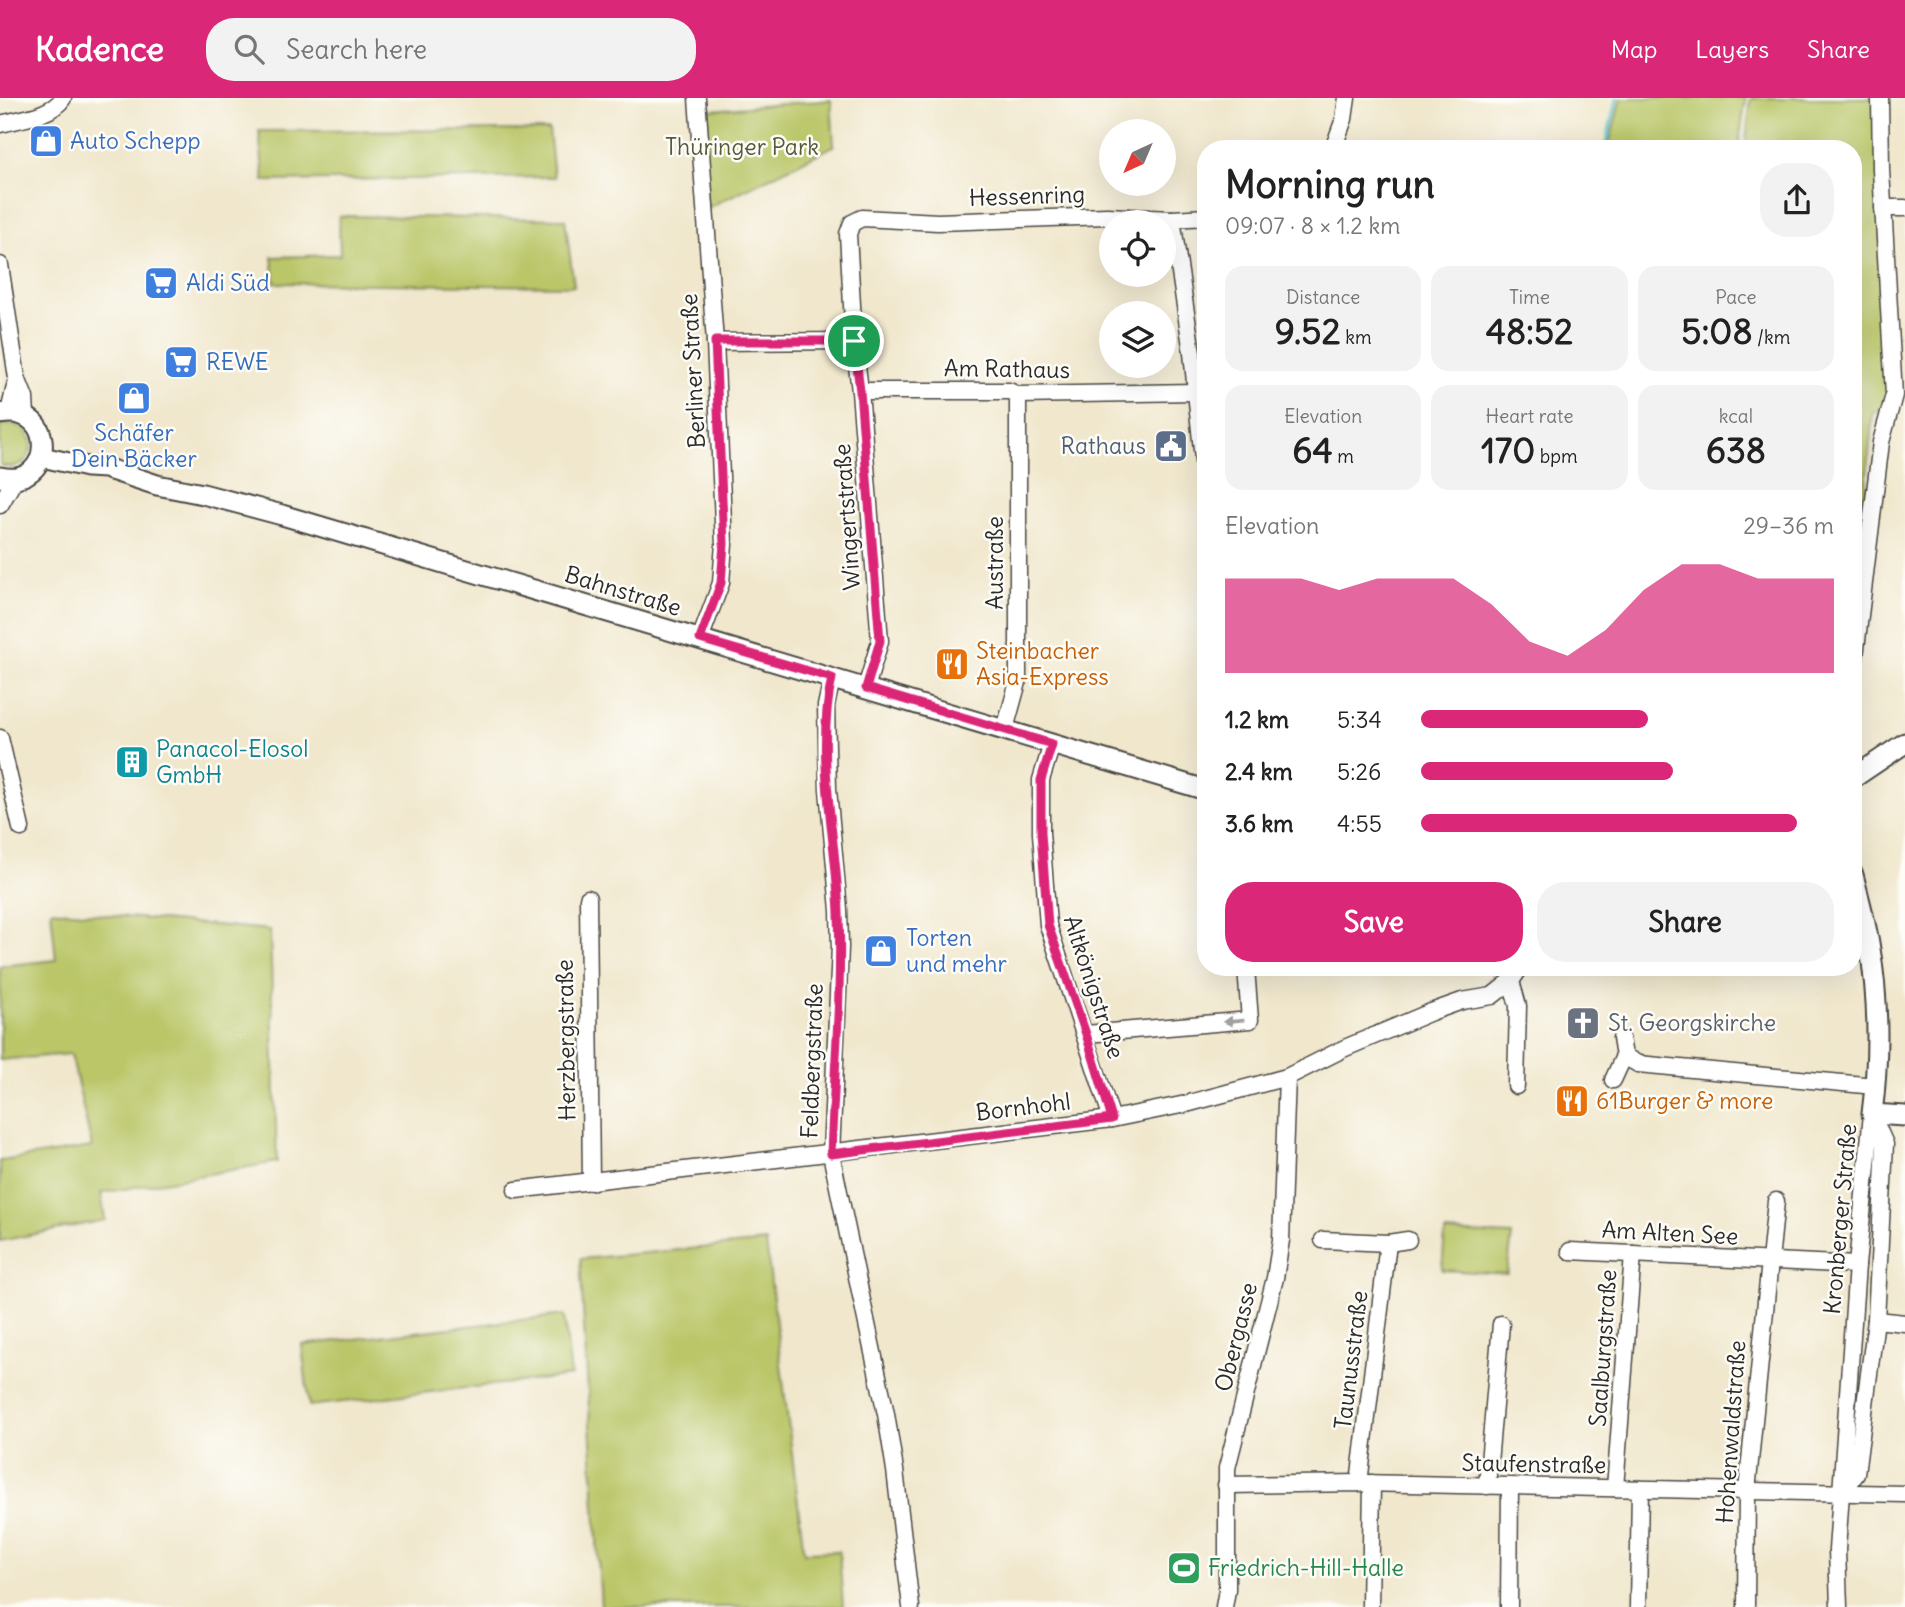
<!DOCTYPE html>
<meta charset="utf-8">
<style>
body{margin:0;font-family:Delius,sans-serif;background:#f2f2f2;color:#222;height:100vh;display:flex;flex-direction:column;font-size:26px;white-space:nowrap}
*{box-sizing:border-box;margin:0}
p{font-size:23px;color:#767676}
.icon{flex:none;width:38px;height:38px;fill:none;stroke:currentColor;stroke-width:2;stroke-linecap:round;stroke-linejoin:round}
.map{position:relative;flex:1;overflow:hidden}
.side{position:absolute;left:1197px;top:42px;width:665px;height:836px;display:flex;flex-direction:column;background:#fff;border-radius:28px;box-shadow:0 7px 28px #0002}
.side>*{flex:none}
.needle{width:46px;rotate:224deg}
.fabs{position:absolute;left:1099px;top:21px;display:grid;gap:14px}
.fabs a{display:grid;place-items:center;width:77px;height:77px;border-radius:50%;background:#fff;box-shadow:0 7px 28px #0002;font-size:35px}
.pin{position:absolute;display:grid;place-items:center;width:60px;height:60px;color:#fff;margin:-30px;border:4px solid #fff;border-radius:50%;box-shadow:0 2px 7px #0007}
.round{display:grid;place-items:center;flex:none;width:74px;height:74px;border-radius:28px;background:#f2f2f2}
.overview{display:flex;align-items:center;justify-content:space-between;height:119px;padding:0 28px}
h1{font-size:38px;font-weight:700;line-height:52px}
.stats{display:grid;grid-template-columns:repeat(3,1fr);gap:10px;height:119px;padding:7px 28px}
.stats div{display:grid;align-content:center;border-radius:18px;background:#f2f2f2;text-align:center}
.stats b{font-size:35px;font-weight:700}
.stats small{font-size:19px;font-weight:400}
.stats p{font-size:19px}
.chart{height:196px;padding:14px 28px}
.chart p{display:flex;justify-content:space-between}
.chart svg{width:100%;height:126px;margin-top:7px;fill:#db2777;opacity:.7}
.button{display:flex;gap:14px;margin-top:auto;padding:14px 28px}
.button a{flex:1;height:80px;border-radius:28px;background:#db2777;color:#fff;font-size:28px;font-weight:700;line-height:80px;text-align:center}
.button a+a{background:#f2f2f2;color:#222}
ul{padding:0 28px;list-style:none;font-size:23px}
li{display:grid;grid-template-columns:112px 84px 1fr;align-items:center;height:52px}
li i{height:18px;border-radius:9px;background:#db2777}
header{display:flex;align-items:center;gap:42px;box-sizing:border-box;height:98px;padding:0 35px;background:#db2777;color:#fff}
header strong{font-size:33px}
nav{display:flex;gap:38px;margin-inline-start:auto;font-size:24px}
.search{width:490px;height:63px;background:#f2f2f2;display:flex;align-items:center;gap:18px;box-sizing:border-box;padding:0 24px;border-radius:28px;color:#767676;font-size:26px}
.map>svg:first-child{display:block}
.green{fill:#bac667;stroke:#727849;stroke-width:2}
.lines{fill:none;stroke-linecap:round;stroke-linejoin:round}
.stream{stroke:#55c2cc;stroke-width:3.5}
.minor-casing{stroke:#494743;stroke-width:19}
.major-casing{stroke:#494743;stroke-width:23}
.minor{stroke:#fff;stroke-width:16}
.major{stroke:#fff;stroke-width:19}
.oneway{fill:#a0a0a0}
.route-casing{stroke:#fff;stroke-width:14}
.route{stroke:#db2777;stroke-width:9}
.labels{text-anchor:middle;stroke-width:5;stroke-linejoin:round;paint-order:stroke}
.shop-label{font-size:23px;fill:#366cbe;stroke:#fdfcf7;text-anchor:start}
.park-label{font-size:23px;fill:#565a3d;stroke:#fdfcf7}
.street-label{font-size:23px;fill:#2b2b2b;stroke:#fdfcf7}
.service-label{font-size:23px;fill:#4e5e75;stroke:#fdfcf7;text-anchor:end}
.food-label{font-size:23px;fill:#c56008;stroke:#fdfcf7;text-anchor:start}
.culture-label{font-size:23px;fill:#0d838f;stroke:#fdfcf7;text-anchor:start}
.worship-label{font-size:23px;fill:#5b616d;stroke:#fdfcf7;text-anchor:start}
.leisure-label{font-size:23px;fill:#27864d;stroke:#fdfcf7;text-anchor:start}
</style>
<header>
<strong>Kadence</strong>
<div class="search"><svg class="icon" aria-label="search" viewBox="0 0 24 24"><circle cx="10" cy="10" r="6"/><path d="M15 15l6 6"/></svg>Search here</div>
<nav><a>Map</a><a>Layers</a><a>Share</a></nav>
</header>
<div class="map">
<svg width="1905" height="1509" viewBox="0 0 1905 1509">
<rect width="100%" height="100%" fill="#fdfcf7"/>
<filter id="ink" filterUnits="userSpaceOnUse"><feTurbulence type="fractalNoise" baseFrequency=".0143" numOctaves="2"/><feDisplacementMap in="SourceGraphic" scale="14" xChannelSelector="R" yChannelSelector="G"/><feConvolveMatrix kernelMatrix="1 2 1 2 8 2 1 2 1" color-interpolation-filters="sRGB"/></filter>
<filter id="wash" filterUnits="userSpaceOnUse"><feTurbulence type="fractalNoise" baseFrequency=".00686" numOctaves="4" result="noise"/><feDisplacementMap in="SourceGraphic" scale="28" xChannelSelector="R" yChannelSelector="G"/><feGaussianBlur stdDeviation="1.57" result="paint"/><feColorMatrix in="noise" values="0 0 0 0 0 0 0 0 0 0 0 0 0 0 0 0 0 1.4 0 .05"/><feComposite in="paint" operator="in"/></filter>
<g filter="url(#wash)">
<rect width="100%" height="100%" fill="#f0e7cc"/>
<!-- green -->
<g class="green">
<path d="M1621,0H1746L1738,51H1608Z"/>
<path d="M1751,0H1877L1890,296L1878,314H1873L1864,410H1853V51H1745Z"/>
<path d="M831,2L834,48L707,110L699,13Z"/>
<path d="M549,32L554,79L264,83L259,33Z"/>
<path d="M339,118L565,121L574,188L275,185L272,159L340,157Z"/>
<path d="M7,326C45,327 35,379 0,367V328Z"/>
<path d="M51,812L270,832L277,1064L101,1095L105,1122L0,1143V1063L92,1049L71,956L0,962V868L56,862Z"/>
<path d="M1445,1134L1512,1137L1507,1176L1442,1172Z"/>
<path d="M766,1144L804,1454L839,1453L843,1509H601L580,1161Z"/>
<path d="M564,1217L571,1278L309,1308L302,1247Z"/>
</g>
<g class="lines">
<!-- stream -->
<path class="stream" d="M1605,51L1617,0"/>
</g>
</g>
<g filter="url(#ink)">
<g class="lines">
<!-- minor casing -->
<g class="minor-casing">
<g id="minor">
<path d="M697,0L715,244L724,446L721,485L700,541"/>
<path d="M0,26C19,21 52,18 63,0"/>
<path d="M1333,51L1344,21L1347,0"/>
<path d="M1883,110H1905"/>
<path d="M1172,121L1192,255L1206,391"/>
<path d="M0,167L17,280L25,300L26,318"/>
<path d="M715,244L854,243"/>
<path d="M860,293H1009L1018,297L1196,294"/>
<path d="M9,314L17,280"/>
<path d="M0,407L15,381"/>
<path d="M1853,575L1881,344L1894,297L1881,72L1880,0"/>
<path d="M832,580L826,608L828,691L839,812L840,849L831,1056L886,1316L895,1372L911,1509"/>
<path d="M866,590L880,543L860,293L854,243L848,136L852,125L862,120L938,124L1107,118L1172,121L1206,119"/>
<path d="M1005,631L1018,584V297"/>
<path d="M0,640L21,730"/>
<path d="M1052,646L1041,682V735L1048,827L1112,1021"/>
<path d="M588,800L591,1084"/>
<path d="M1511,883L1518,908L1516,988"/>
<path d="M1086,936L1250,922L1246,870"/>
<path d="M1621,940L1624,958L1638,966L1875,988"/>
<path d="M1613,982L1624,958"/>
<path d="M516,1092L1112,1021L1186,1006L1287,979L1345,950L1431,914L1462,903L1492,898L1511,883L1520,870"/>
<path d="M1323,1142L1388,1145L1408,1142"/>
<path d="M1570,1153L1857,1167"/>
<path d="M1876,1222L1905,1225"/>
<path d="M1359,1385L1388,1145"/>
<path d="M1226,1387L1359,1385L1905,1396"/>
<path d="M1487,1388L1501,1226"/>
<path d="M1615,1390L1633,1156"/>
<path d="M1841,1396L1856,1376L1876,1222L1885,1046L1873,1019"/>
<path d="M1224,1509L1227,1492V1370L1275,1180L1281,1142L1287,979"/>
<path d="M1370,1509L1372,1385"/>
<path d="M1509,1509L1510,1389"/>
<path d="M1638,1509L1640,1391"/>
<path d="M1746,1509L1747,1393L1776,1103"/>
<path d="M1839,1509L1837,1452L1857,1167L1872,1016"/>
</g>
</g>
<!-- major casing -->
<g class="major-casing">
<g id="major">
<path d="M0,316C58,305 55,392 0,379"/>
<path d="M42,359L87,369L105,370L157,387L203,396L282,417L1206,692"/>
<path d="M1853,680L1905,645"/>
<path d="M1853,777C1859,800 1865,822 1869,845C1879,901 1879,960 1872,1016L1905,1018"/>
</g>
</g>
<!-- minor -->
<use href="#minor" class="minor"/>
<!-- major -->
<use href="#major" class="major"/>
</g>
<!-- one-way arrows -->
<defs><path id="oneway-solid" d="M-6-.8H1V-3.2L6.5 0L1 3.2V.8H-6Z" transform="scale(1.75)"/></defs>
<use class="oneway" href="#oneway-solid" transform="translate(1234 923) rotate(175)"/>
</g>
<g class="lines" filter="url(#ink)">
<!-- route casing -->
<g class="route-casing">
<path id="route" d="M715,243H854L860,293L880,543L866,590L1052,646L1041,682V735L1048,827L1086,936L1112,1021L831,1056C834,976 842,895 839,815C836,737 815,657 832,580L700,541L721,485L724,446Z"/>
</g>
<!-- route -->
<use href="#route" class="route"/>
</g>
<!-- icons -->
<defs>
<g id="shop-square" transform="scale(1.75)"><rect x="-9" y="-9" width="18" height="18" rx="4" fill="#3f7fe0" stroke="#fdfcf7"/><path d="M-5-2.5h2.3a2.7 3.5 0 0 1 5.4 0H5L5.5 6h-11ZM-1.5-2.5h3a1.5 2.3 0 0 0-3 0Z" fill="#fff"/></g>
<g id="supermarket-square" transform="scale(1.75)"><rect x="-9" y="-9" width="18" height="18" rx="4" fill="#3f7fe0" stroke="#fdfcf7"/><path d="M-6-5.5h2.5l.6 2H6L4.5 2H-2.5L-4.4-4H-6ZM-1.5 3.2a1.3 1.3 0 1 0 .1 0ZM3 3.2a1.3 1.3 0 1 0 .1 0Z" fill="#fff"/></g>
<g id="civic-square" transform="scale(1.75)"><rect x="-9" y="-9" width="18" height="18" rx="4" fill="#5c6f8a" stroke="#fdfcf7"/><path d="M-.6-6.5H3V-4.5H.6V-3L4-1V1h2V6H-6V1h2V-1L-.6-3ZM-1.2 2.5V6h2.4V2.5Z" fill="#fff"/></g>
<g id="restaurant-square" transform="scale(1.75)"><rect x="-9" y="-9" width="18" height="18" rx="4" fill="#e8710a" stroke="#fdfcf7"/><path d="M-5-6h1v4h1v-4h1v4h1v-4h1v5L-1.5 .5V6h-2V.5L-5-1ZM5-6V6H3V1.5H1.5Q1.5-4 5-6Z" fill="#fff"/></g>
<g id="building-square" transform="scale(1.75)"><rect x="-9" y="-9" width="18" height="18" rx="4" fill="#0f9aa8" stroke="#fdfcf7"/><path d="M-4-6H4V6H1V3H-1V6H-4ZM-2.5-4.3h1.7v1.8h-1.7ZM.8-4.3h1.7v1.8H.8ZM-2.5-1h1.7V.8h-1.7ZM.8-1h1.7V.8H.8Z" fill="#fff"/></g>
<g id="church-square" transform="scale(1.75)"><rect x="-9" y="-9" width="18" height="18" rx="4" fill="#6b7280" stroke="#fdfcf7"/><path d="M-1.2-6h2.4v3.5h3.3v2.4h-3.3V6h-2.4V-.1h-3.3v-2.4h3.3Z" fill="#fff"/></g>
<g id="stadium-square" transform="scale(1.75)"><rect x="-9" y="-9" width="18" height="18" rx="4" fill="#2e9e5b" stroke="#fdfcf7"/><path d="M0-5a6.5 5 0 1 0 0 10a6.5 5 0 1 0 0-10ZM-3.5-1.8h7v3.6h-7Z" fill="#fff"/></g>
</defs>
<g fill-rule="evenodd">
<use href="#shop-square" x="46" y="43"/>
<use href="#supermarket-square" x="161" y="185"/>
<use href="#supermarket-square" x="181" y="264"/>
<use href="#shop-square" x="134" y="300"/>
<use href="#civic-square" x="1171" y="348"/>
<use href="#restaurant-square" x="952" y="566"/>
<use href="#building-square" x="132" y="664"/>
<use href="#shop-square" x="881" y="853"/>
<use href="#church-square" x="1583" y="925"/>
<use href="#restaurant-square" x="1572" y="1003"/>
<use href="#stadium-square" x="1184" y="1470"/>
</g>
<g class="labels">
<!-- shop labels -->
<g class="shop-label">
<text x="70" y="51">Auto Schepp</text>
<text x="186" y="193">Aldi Süd</text>
<text x="206" y="272">REWE</text>
<text x="134" y="343" text-anchor="middle">Schäfer<tspan x="134" dy="26">Dein Bäcker</tspan></text>
<text x="906" y="848">Torten<tspan x="906" dy="26">und mehr</tspan></text>
</g>
<!-- park labels -->
<g class="park-label">
<text x="742" y="57">Thüringer Park</text>
</g>
<!-- street labels -->
<g class="street-label">
<text transform="translate(1027 98) rotate(-2)" y="8">Hessenring</text>
<text transform="translate(1007 271) rotate(1)" y="8">Am Rathaus</text>
<text transform="translate(693 273) rotate(-93)" y="8">Berliner Straße</text>
<text transform="translate(847 419) rotate(-94)" y="8">Wingertstraße</text>
<text transform="translate(995 465) rotate(-90)" y="8">Austraße</text>
<text transform="translate(623 493) rotate(17)" y="8">Bahnstraße</text>
<text transform="translate(1094 889) rotate(72)" y="8">Altkönigstraße</text>
<text transform="translate(566 942) rotate(-91)" y="8">Herzbergstraße</text>
<text transform="translate(812 963) rotate(-88)" y="8">Feldbergstraße</text>
<text transform="translate(1023 1009) rotate(-7)" y="8">Bornhohl</text>
<text transform="translate(1840 1121) rotate(-85)" y="8">Kronberger Straße</text>
<text transform="translate(1670 1135) rotate(3)" y="8">Am Alten See</text>
<text transform="translate(1236 1239) rotate(-76)" y="8">Obergasse</text>
<text transform="translate(1603 1250) rotate(-86)" y="8">Saalburgstraße</text>
<text transform="translate(1351 1262) rotate(-83)" y="8">Taunusstraße</text>
<text transform="translate(1731 1334) rotate(-86)" y="8">Hohenwaldstraße</text>
<text transform="translate(1534 1366) rotate(1)" y="8">Staufenstraße</text>
</g>
<!-- service labels -->
<g class="service-label">
<text x="1146" y="356">Rathaus</text>
</g>
<!-- food labels -->
<g class="food-label">
<text x="976" y="561">Steinbacher<tspan x="976" dy="26">Asia-Express</tspan></text>
<text x="1596" y="1011">61Burger &amp; more</text>
</g>
<!-- culture labels -->
<g class="culture-label">
<text x="156" y="659">Panacol-Elosol<tspan x="156" dy="26">GmbH</tspan></text>
</g>
<!-- worship labels -->
<g class="worship-label">
<text x="1608" y="933">St. Georgskirche</text>
</g>
<!-- leisure labels -->
<g class="leisure-label">
<text x="1208" y="1478">Friedrich-Hill-Halle</text>
</g>
</g>
</svg>
<div class="fabs">
<a><svg class="needle" viewBox="-14 -14 28 28"><path d="M0-13l5 13h-10z" fill="#e53935"/><path d="M0 13l5-13h-10z" fill="#767676"/></svg></a>
<a><svg class="icon" aria-label="locate" viewBox="0 0 24 24"><circle cx="12" cy="12" r="6"/><path d="M12 2v4M12 18v4M2 12h4M18 12h4"/></svg></a>
<a><svg class="icon" aria-label="layers" viewBox="0 0 24 24"><path d="M12 4l9 5-9 5-9-5zM3 14l9 5 9-5"/></svg></a>
</div>
<div class="pin" style="left:854px;top:243px;background:#1e9e55"><svg class="icon" aria-label="arrive" viewBox="0 0 24 24"><path d="M6 21V4h12l-3 4 3 4H6"/></svg></div>
<section class="side">
<div class="overview"><div><h1>Morning run</h1><p>09:07 · 8 × 1.2 km</p></div><a class="round"><svg class="icon" aria-label="share" viewBox="0 0 24 24"><path d="M12 15V3M7 8l5-5 5 5M5 13v7h14v-7"/></svg></a></div>
<div class="stats">
<div><p>Distance</p><b>9.52<small> km</small></b></div>
<div><p>Time</p><b>48:52</b></div>
<div><p>Pace</p><b>5:08<small> /km</small></b></div>
</div>
<div class="stats">
<div><p>Elevation</p><b>64<small> m</small></b></div>
<div><p>Heart rate</p><b>170<small> bpm</small></b></div>
<div><p>kcal</p><b>638</b></div>
</div>
<div class="chart"><p><span>Elevation</span>29–36 m</p>
<svg viewBox="0 0 160 44" preserveAspectRatio="none"><path d="M0 44V11L10 11L20 11L30 15L40 11L50 11L60 11L70 20L80 33L90 38L100 29L110 15L120 6L130 6L140 11L150 11L160 11V44z"/></svg>
</div>
<ul>
<li><b>1.2 km</b>5:34<i style="width:55%"></i></li>
<li><b>2.4 km</b>5:26<i style="width:61%"></i></li>
<li><b>3.6 km</b>4:55<i style="width:91%"></i></li>
</ul>
<div class="button"><a>Save</a><a>Share</a></div>
</section>
</div>
